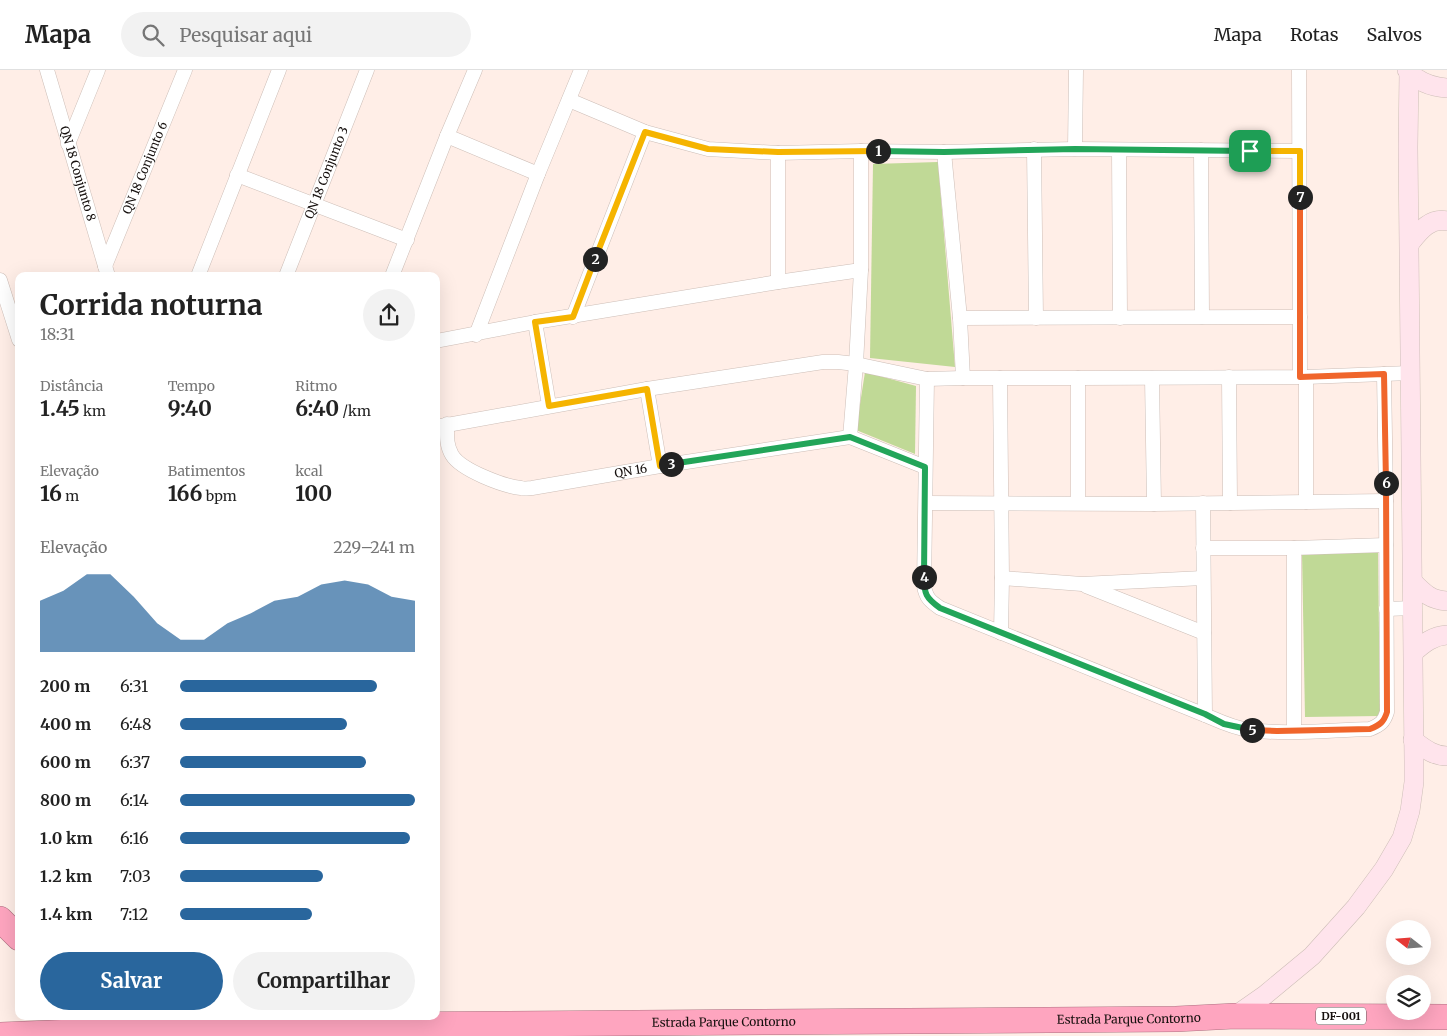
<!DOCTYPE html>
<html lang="pt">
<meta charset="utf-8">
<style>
body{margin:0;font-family:Merriweather,serif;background:#f2f2f2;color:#222;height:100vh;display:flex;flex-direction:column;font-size:19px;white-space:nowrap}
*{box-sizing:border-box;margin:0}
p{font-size:16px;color:#767676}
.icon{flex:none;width:28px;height:28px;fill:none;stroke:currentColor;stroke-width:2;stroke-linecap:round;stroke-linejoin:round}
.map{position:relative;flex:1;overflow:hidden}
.details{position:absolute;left:15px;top:202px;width:425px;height:748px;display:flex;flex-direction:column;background:#fff;border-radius:10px;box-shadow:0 5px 20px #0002}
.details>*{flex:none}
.needle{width:32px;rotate:287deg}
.fabs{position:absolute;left:1386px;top:850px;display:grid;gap:10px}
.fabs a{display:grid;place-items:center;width:45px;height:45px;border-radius:50%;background:#fff;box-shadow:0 5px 20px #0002;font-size:25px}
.pin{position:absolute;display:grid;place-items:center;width:42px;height:42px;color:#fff;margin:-21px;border-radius:10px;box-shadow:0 2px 8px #0006}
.km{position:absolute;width:25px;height:25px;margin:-12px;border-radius:50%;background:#222;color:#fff;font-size:14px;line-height:25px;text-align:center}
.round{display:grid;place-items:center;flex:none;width:52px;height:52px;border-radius:26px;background:#f2f2f2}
.head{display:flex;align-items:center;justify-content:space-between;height:85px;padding:0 25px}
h1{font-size:28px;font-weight:700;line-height:38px}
.figures{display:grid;grid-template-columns:repeat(3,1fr);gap:8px;height:85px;padding:5px 25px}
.figures div{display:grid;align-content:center}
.figures b{font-size:21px;font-weight:700}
.figures small{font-size:14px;font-weight:400}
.figures p{font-size:14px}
.chart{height:140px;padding:10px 25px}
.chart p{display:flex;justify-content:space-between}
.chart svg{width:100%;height:90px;margin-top:5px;fill:#29669d;opacity:.7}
.cta{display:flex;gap:10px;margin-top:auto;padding:10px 25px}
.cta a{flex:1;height:58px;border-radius:30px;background:#29669d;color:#fff;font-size:20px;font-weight:700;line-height:58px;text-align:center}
.cta a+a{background:#f2f2f2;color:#222}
ul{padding:0 25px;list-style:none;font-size:16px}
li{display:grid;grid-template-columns:80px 60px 1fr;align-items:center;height:38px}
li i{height:12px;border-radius:6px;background:#29669d}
header{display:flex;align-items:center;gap:30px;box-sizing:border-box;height:70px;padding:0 25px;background:#fff;border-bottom:1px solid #e0e0e0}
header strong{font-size:24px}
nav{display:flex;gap:28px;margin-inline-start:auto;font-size:18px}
.search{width:350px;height:45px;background:#f2f2f2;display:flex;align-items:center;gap:12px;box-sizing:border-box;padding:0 18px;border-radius:28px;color:#767676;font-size:19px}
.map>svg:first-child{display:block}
.green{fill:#c0d996}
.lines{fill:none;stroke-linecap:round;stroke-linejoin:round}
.street-casing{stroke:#cdbeb7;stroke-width:15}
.secondary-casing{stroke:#cdbeb7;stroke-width:20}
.highway-casing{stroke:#ad7181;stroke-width:26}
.street{stroke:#fff;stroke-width:14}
.secondary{stroke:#ffe4ec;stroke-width:19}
.highway{stroke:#fea5bf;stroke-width:25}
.split-1-casing{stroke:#fff;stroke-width:10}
.split-2-casing{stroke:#fff;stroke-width:10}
.split-3-casing{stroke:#fff;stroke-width:10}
.split-4-casing{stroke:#fff;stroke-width:10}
.split-5-casing{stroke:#fff;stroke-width:10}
.split-6-casing{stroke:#fff;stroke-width:10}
.split-7-casing{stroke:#fff;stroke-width:10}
.split-8-casing{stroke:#fff;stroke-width:10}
.split-1{stroke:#22a559;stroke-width:6}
.split-2{stroke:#f5b400;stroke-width:6}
.split-3{stroke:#f5b400;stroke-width:6}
.split-4{stroke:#22a559;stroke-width:6}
.split-5{stroke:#22a559;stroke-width:6}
.split-6{stroke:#f0652b;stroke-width:6}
.split-7{stroke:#f0652b;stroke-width:6}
.split-8{stroke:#f5b400;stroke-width:6}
.labels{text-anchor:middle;stroke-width:4.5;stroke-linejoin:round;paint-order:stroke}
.shield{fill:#fff;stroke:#5c5856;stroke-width:1}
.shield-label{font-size:11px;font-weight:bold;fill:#16100e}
.street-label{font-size:12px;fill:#16100e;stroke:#fff}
</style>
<header>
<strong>Mapa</strong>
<div class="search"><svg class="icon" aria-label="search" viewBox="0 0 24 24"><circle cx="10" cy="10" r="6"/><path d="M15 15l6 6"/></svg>Pesquisar aqui</div>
<nav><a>Mapa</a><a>Rotas</a><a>Salvos</a></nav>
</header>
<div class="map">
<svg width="1447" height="966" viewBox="0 0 1447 966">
<rect width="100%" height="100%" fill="#ffeee7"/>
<!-- green -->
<g class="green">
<path d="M938,92L955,297L870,288L873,94Z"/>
<path d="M865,302L916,316L915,384L856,360Z"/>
<path d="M1378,482L1380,646L1305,647L1302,483Z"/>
</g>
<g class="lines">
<!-- street casing -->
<g class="street-casing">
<g id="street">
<path id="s1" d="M47,0L108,206"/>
<path d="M1299,0L1300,307"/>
<path d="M569,30L645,62L708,79L778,83L861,81L944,82L1075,79L1299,81"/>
<path d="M447,66L538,104"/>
<path d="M68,74L98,0"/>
<path d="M1034,79L1036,248"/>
<path d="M1075,79L1076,0"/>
<path d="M1119,80L1120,248"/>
<path d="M1201,80L1202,247"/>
<path d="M944,82L960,248L963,308"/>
<path d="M237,105L407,170"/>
<path id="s2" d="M105,196L185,0"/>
<path d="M198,206L279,0"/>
<path id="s3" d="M286,206L367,0"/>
<path d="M392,206L447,66L475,0"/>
<path d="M0,210L19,270"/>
<path d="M778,212V83"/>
<path d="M573,247L645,62"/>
<path d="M960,248L1300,247"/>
<path d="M535,252L549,335"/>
<path d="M476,265L538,104L581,0"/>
<path d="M436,271L535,252L778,212L861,200"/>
<path d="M1229,307L1230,433"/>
<path d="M1306,307V432"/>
<path d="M1000,308L1002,508L1001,563"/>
<path d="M1152,308L1154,434"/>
<path d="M927,309L924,516C926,528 930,531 940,538L1205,645C1219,651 1233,658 1249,660C1288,665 1330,660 1370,659C1380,655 1384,652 1387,642L1386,431L1384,304"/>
<path d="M647,319L660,396"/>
<path id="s4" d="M447,354C447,365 446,375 452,385C461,400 503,416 521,418C524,419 529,418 532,418L660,396L850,367"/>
<path d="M436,357L647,319L823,292H838L856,294L927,309L963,308H1078L1306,307L1410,303"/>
<path d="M850,367L856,294L861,200V81"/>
<path d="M850,367L925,397"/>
<path d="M926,433L1154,434L1386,431"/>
<path d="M1078,433V308"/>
<path d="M1203,433L1205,645"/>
<path d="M1203,478H1294L1386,475"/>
<path d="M1294,478V661"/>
<path d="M1002,508L1082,514L1203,508"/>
<path d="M1086,516L1204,563"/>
<path d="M1386,539L1414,538"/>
</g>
</g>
<!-- secondary casing -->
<g class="secondary-casing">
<g id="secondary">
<path d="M1407,0C1418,12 1431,17 1447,18"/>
<path d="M1410,173C1419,162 1430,147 1447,151"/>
<path d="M1414,513C1425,524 1431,530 1447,531"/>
<path d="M1414,582C1424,573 1433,566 1447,565"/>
<path d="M1413,670C1424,678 1433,686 1447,686"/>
<path d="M1235,946L1265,925L1312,886L1356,837L1384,799L1402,768L1410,741L1414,712V691L1408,77L1409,2"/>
</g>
</g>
<!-- highway casing -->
<g class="highway-casing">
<g id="highway">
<path d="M0,849L19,868"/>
<path id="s5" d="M0,965L220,956L1176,949L1235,946L1447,947"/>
</g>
</g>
<!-- street -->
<use href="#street" class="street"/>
<!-- secondary -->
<use href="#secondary" class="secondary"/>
<!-- highway -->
<use href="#highway" class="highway"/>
</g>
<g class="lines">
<!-- split-1 casing -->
<g class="split-1-casing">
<path id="split-1" d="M878,81L944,82L1075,79L1250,81"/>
</g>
<!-- split-2 casing -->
<g class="split-2-casing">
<path id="split-2" d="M595,189L645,62L708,79L778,82L878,81"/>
</g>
<!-- split-3 casing -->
<g class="split-3-casing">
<path id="split-3" d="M595,189L573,247L535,252L549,336L647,319L660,396L671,394"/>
</g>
<!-- split-4 casing -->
<g class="split-4-casing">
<path id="split-4" d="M671,394L850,367L925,397L924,507"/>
</g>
<!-- split-5 casing -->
<g class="split-5-casing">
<path id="split-5" d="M924,507C924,524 926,528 940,538L1205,644L1224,654L1252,660"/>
</g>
<!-- split-6 casing -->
<g class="split-6-casing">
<path id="split-6" d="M1252,660L1277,661L1370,659C1380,655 1384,652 1387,642L1386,413"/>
</g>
<!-- split-7 casing -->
<g class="split-7-casing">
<path id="split-7" d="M1300,127V307L1384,304L1386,413"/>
</g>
<!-- split-8 casing -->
<g class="split-8-casing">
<path id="split-8" d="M1250,81H1300V127"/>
</g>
<!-- split-1 -->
<use href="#split-1" class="split-1"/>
<!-- split-2 -->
<use href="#split-2" class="split-2"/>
<!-- split-3 -->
<use href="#split-3" class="split-3"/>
<!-- split-4 -->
<use href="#split-4" class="split-4"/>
<!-- split-5 -->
<use href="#split-5" class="split-5"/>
<!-- split-6 -->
<use href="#split-6" class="split-6"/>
<!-- split-7 -->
<use href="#split-7" class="split-7"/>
<!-- split-8 -->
<use href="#split-8" class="split-8"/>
</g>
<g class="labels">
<!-- shield labels -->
<rect class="shield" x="1316" y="937.5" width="50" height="17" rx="4"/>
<g class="shield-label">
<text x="1341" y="950">DF-001</text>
</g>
<!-- street labels -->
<g class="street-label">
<text dy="4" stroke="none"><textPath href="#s2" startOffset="106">QN 18 Conjunto 6</textPath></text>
<text dy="4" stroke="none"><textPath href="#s1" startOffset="108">QN 18 Conjunto 8</textPath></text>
<text dy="4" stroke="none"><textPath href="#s3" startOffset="111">QN 18 Conjunto 3</textPath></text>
<text dy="4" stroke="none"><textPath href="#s4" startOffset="221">QN 16</textPath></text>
<text dy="4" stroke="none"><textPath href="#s5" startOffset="1129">Estrada Parque Contorno</textPath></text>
<text dy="4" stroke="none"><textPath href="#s5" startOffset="724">Estrada Parque Contorno</textPath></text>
</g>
</g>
</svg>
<div class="fabs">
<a><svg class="needle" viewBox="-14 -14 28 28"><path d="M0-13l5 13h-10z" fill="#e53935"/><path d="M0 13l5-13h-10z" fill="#767676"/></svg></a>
<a><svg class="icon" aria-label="layers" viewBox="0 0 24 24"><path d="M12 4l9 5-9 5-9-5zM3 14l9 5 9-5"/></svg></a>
</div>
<div class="pin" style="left:1250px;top:81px;background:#1e9e55"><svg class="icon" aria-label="arrive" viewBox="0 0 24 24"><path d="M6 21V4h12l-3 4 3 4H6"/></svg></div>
<b class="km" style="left:878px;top:81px">1</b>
<b class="km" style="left:595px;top:189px">2</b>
<b class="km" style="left:671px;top:394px">3</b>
<b class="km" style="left:924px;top:507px">4</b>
<b class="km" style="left:1252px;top:660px">5</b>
<b class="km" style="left:1386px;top:413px">6</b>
<b class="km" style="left:1300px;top:127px">7</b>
<section class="details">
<div class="head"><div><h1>Corrida noturna</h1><p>18:31</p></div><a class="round"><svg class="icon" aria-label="share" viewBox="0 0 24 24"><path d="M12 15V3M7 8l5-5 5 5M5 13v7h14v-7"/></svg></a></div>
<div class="figures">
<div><p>Distância</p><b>1.45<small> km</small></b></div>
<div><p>Tempo</p><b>9:40</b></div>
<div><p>Ritmo</p><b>6:40<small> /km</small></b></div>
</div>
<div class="figures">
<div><p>Elevação</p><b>16<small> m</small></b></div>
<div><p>Batimentos</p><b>166<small> bpm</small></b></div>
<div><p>kcal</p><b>100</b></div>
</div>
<div class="chart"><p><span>Elevação</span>229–241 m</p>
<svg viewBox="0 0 160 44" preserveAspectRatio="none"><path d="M0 44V19L10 14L20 6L30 6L40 17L50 30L60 38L70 38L80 30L90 25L100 19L110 17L120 11L130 9L140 11L150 17L160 19V44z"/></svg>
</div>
<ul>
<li><b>200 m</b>6:31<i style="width:84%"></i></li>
<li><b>400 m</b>6:48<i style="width:71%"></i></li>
<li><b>600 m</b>6:37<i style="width:79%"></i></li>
<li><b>800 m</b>6:14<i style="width:100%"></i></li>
<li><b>1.0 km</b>6:16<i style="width:98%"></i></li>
<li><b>1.2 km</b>7:03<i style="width:61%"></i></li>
<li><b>1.4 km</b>7:12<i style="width:56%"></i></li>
</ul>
<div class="cta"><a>Salvar</a><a>Compartilhar</a></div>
</section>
</div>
